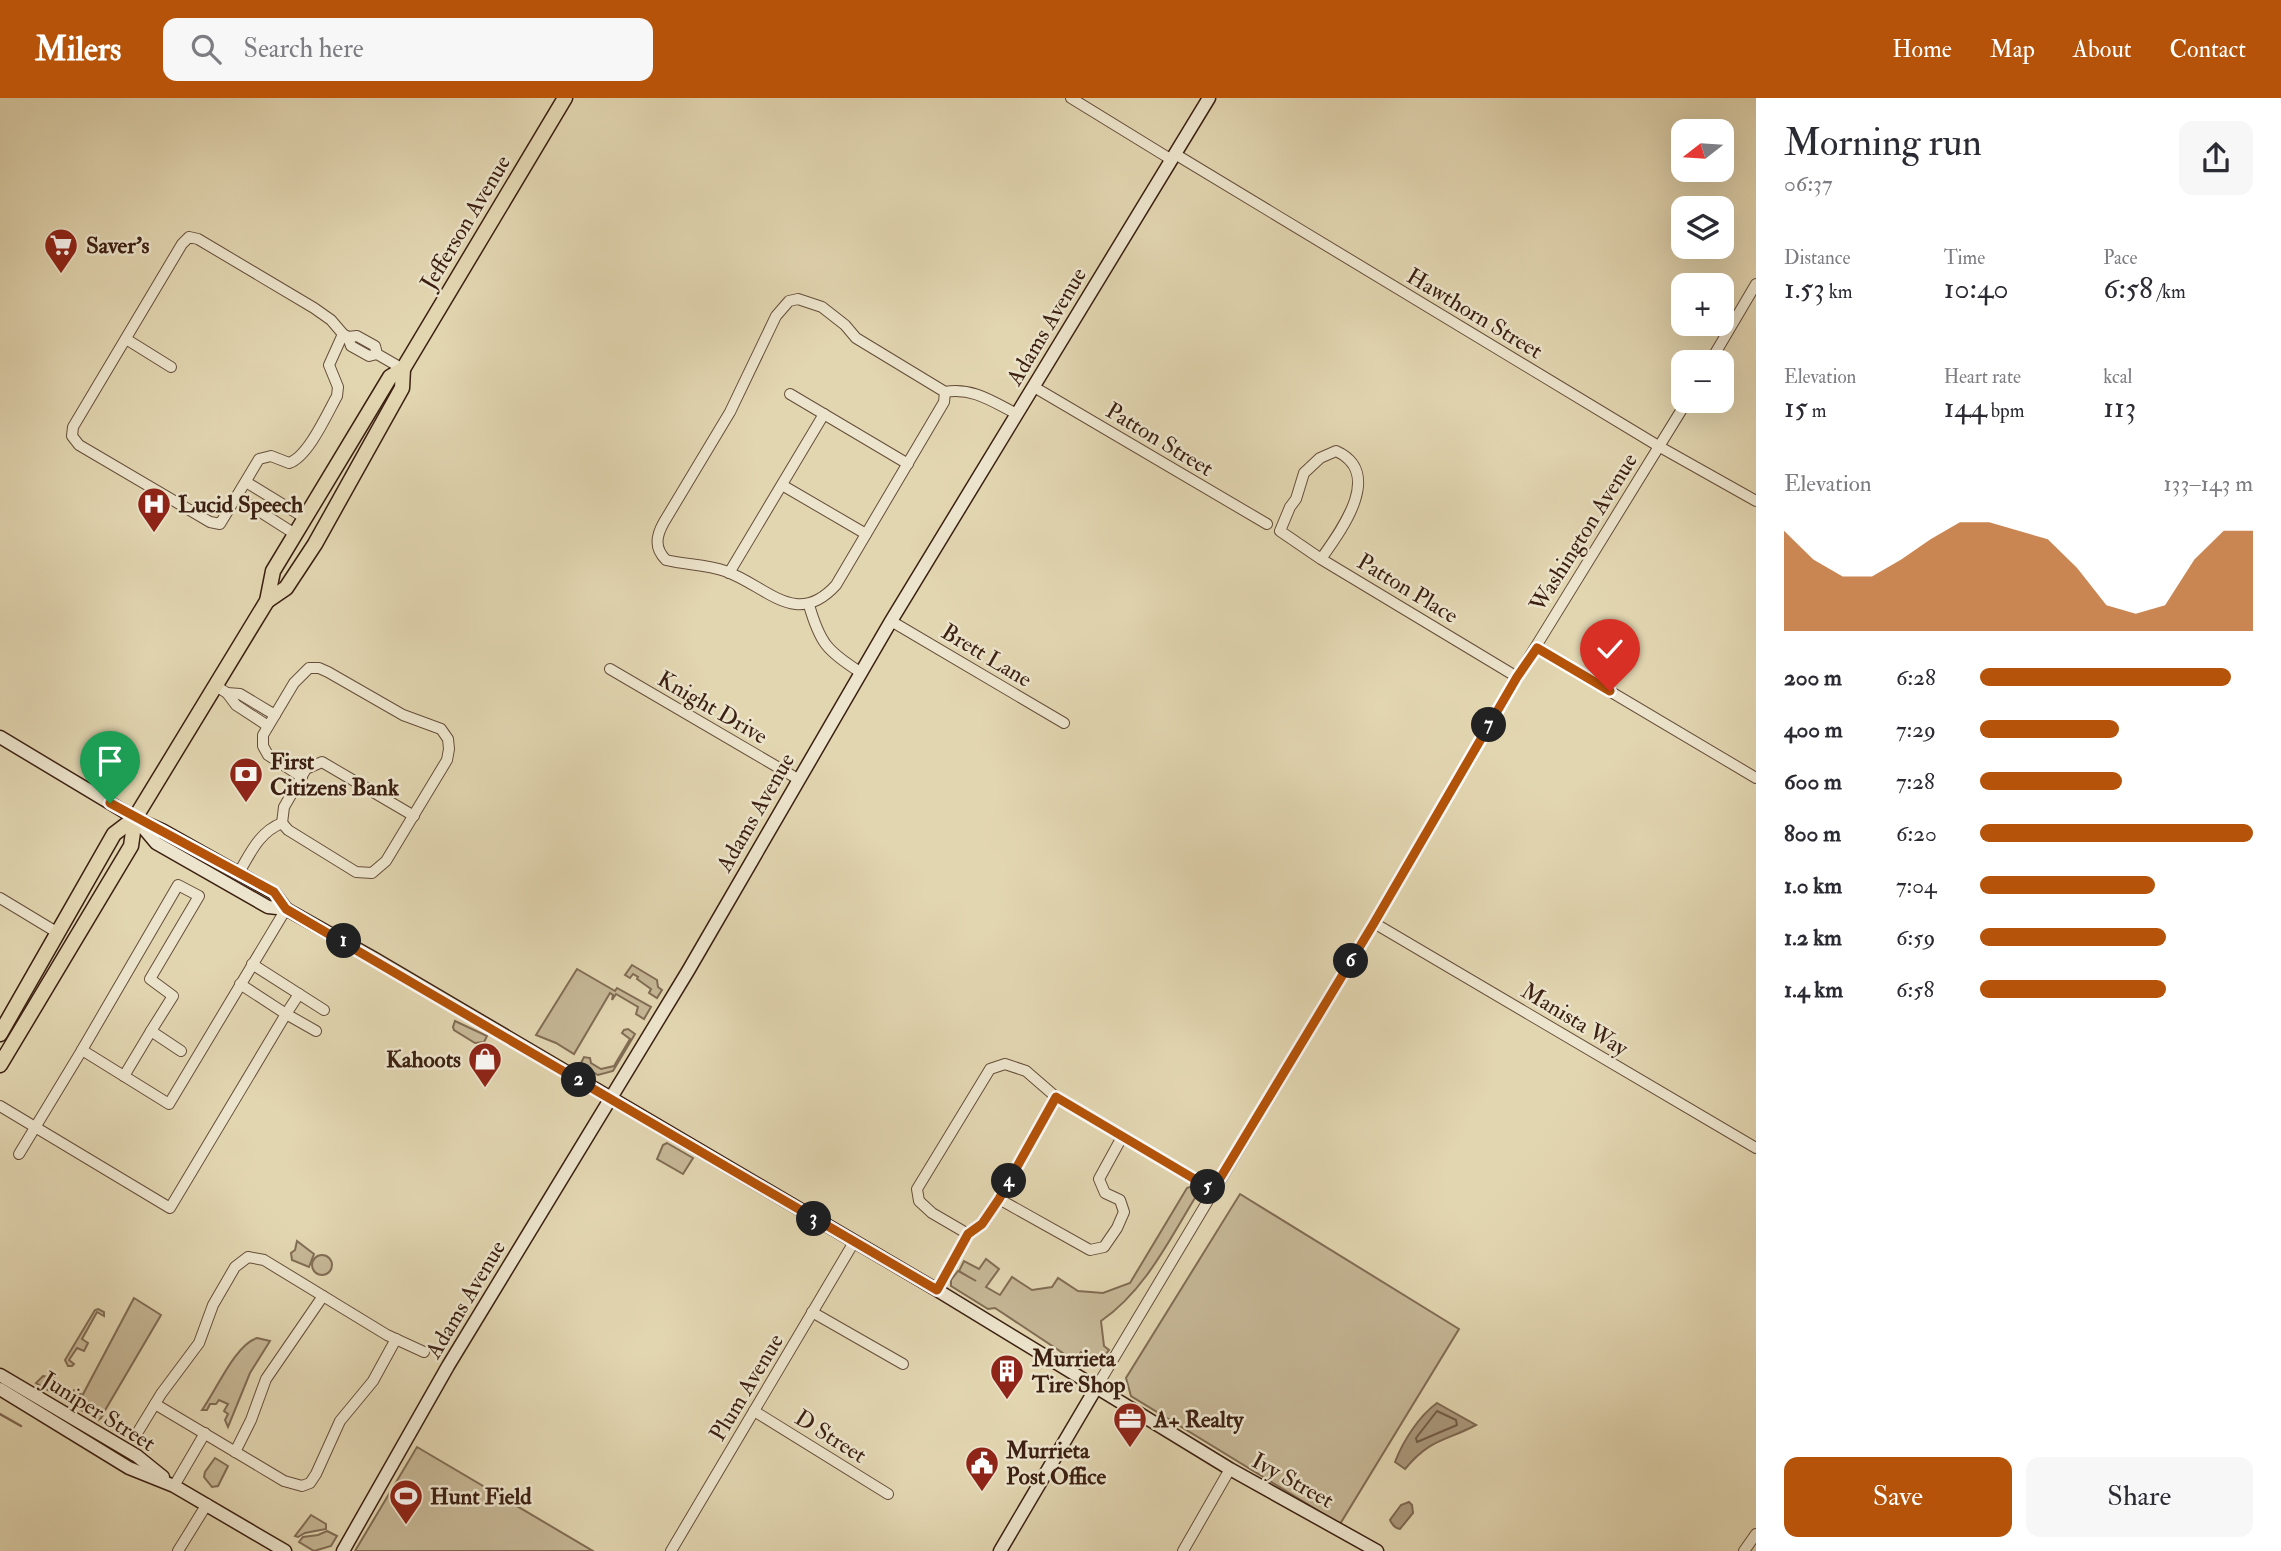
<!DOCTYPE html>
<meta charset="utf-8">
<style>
body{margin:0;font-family:"IM FELL Double Pica",serif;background:#f7f7f7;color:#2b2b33;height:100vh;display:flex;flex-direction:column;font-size:26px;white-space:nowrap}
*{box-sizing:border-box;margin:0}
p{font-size:23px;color:#7c7c81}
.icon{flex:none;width:38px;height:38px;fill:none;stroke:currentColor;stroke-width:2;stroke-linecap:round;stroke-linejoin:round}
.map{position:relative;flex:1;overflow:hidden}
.panel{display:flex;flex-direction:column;background:#fff;width:525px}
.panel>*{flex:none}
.needle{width:46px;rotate:253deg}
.tools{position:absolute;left:1671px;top:21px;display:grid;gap:14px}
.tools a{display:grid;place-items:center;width:63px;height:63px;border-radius:14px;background:#fff;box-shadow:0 7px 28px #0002;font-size:35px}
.pin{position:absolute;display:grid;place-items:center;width:60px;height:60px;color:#fff;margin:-72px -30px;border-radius:50% 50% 50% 0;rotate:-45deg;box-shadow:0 0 7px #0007}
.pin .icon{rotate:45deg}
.km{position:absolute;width:35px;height:35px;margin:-18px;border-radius:50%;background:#222;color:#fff;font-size:19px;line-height:35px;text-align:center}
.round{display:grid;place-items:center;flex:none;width:74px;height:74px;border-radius:14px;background:#f7f7f7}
.overview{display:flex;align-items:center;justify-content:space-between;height:119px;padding:0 28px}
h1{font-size:38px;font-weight:600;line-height:52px}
.stats{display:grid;grid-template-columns:repeat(3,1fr);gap:10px;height:119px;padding:7px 28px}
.stats div{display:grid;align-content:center}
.stats b{font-size:30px;font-weight:600}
.stats small{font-size:19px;font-weight:400}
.stats p{font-size:19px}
.chart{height:196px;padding:14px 28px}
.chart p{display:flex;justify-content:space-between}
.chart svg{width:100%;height:126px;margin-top:7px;fill:#b45309;opacity:.7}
.primary-button{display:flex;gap:14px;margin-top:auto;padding:14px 28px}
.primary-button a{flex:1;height:80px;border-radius:14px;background:#b45309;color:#fff;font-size:28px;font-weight:600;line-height:80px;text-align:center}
.primary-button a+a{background:#f7f7f7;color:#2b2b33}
ul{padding:0 28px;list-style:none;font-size:23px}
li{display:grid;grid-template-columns:112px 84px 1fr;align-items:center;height:52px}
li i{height:18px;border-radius:9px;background:#b45309}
header{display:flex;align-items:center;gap:42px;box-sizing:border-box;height:98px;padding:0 35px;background:#b45309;color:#fff}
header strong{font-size:33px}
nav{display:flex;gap:38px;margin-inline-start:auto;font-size:24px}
.search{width:490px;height:63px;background:#f7f7f7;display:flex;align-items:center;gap:18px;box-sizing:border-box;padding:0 24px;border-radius:14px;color:#7c7c81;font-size:26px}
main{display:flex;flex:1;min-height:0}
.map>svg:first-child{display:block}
.green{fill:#c6b796;stroke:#816c54;stroke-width:2}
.water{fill:#aa987b;stroke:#7e6851;stroke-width:2}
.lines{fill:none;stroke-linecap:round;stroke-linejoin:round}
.shore{stroke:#735c46;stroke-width:2}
.stream{stroke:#7e6851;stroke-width:2.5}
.street-casing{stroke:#664e3a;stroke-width:12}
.secondary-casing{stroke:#3c2012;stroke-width:15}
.primary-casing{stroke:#3c2012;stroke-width:17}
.street{stroke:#ece4cc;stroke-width:10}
.secondary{stroke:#ece4cc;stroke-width:12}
.primary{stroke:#e2d6b1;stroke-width:14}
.route-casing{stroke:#fff;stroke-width:14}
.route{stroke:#b45309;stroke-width:9}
.labels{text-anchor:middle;stroke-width:5;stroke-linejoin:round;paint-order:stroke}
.street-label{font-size:23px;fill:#3c2012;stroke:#ece4cc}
.poi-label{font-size:23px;font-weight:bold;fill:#3c2012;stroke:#ece4cc;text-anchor:start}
</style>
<header>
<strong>Milers</strong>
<div class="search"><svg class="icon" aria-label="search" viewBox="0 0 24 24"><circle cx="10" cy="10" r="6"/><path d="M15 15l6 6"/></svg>Search here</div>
<nav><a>Home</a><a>Map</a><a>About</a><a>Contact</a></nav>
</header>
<main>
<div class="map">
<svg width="1756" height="1453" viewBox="0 0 1756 1453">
<rect width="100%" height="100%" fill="#e2d6b1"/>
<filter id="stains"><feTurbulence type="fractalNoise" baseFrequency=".00286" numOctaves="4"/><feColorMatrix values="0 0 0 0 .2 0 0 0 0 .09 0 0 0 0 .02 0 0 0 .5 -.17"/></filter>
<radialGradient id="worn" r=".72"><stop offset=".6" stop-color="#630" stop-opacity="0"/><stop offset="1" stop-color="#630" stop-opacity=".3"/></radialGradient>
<!-- green -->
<g class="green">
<path d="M632,867L657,882L658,889L662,892L657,900L649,895L651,891L637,881L638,879L633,876L630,880L625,877Z"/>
<path d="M577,871L615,893L617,890L651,909L644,921L636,916L638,909L616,896L612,902L613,897L610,895L574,956L556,945L536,937Z"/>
<path d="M455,923L487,938L484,944L475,945L454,932L453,929Z"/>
<path d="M628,931L635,936L613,973L598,977L584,969L581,965L584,959L590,960L591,965L601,971L614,968L630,941L622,935L624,932Z"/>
<path d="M667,1045L693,1060L683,1076L657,1061L663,1047Z"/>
<path d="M1193,1088L1198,1095C1170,1140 1146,1192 1101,1223L1104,1248L1109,1252L1102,1261L1095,1263L1081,1254L1075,1263L995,1210L988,1211L951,1188V1182L958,1173L976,1183L959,1173L964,1163L979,1171L986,1161L999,1171L986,1189L1000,1197L1012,1179L1032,1192L1052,1189L1058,1180L1078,1193L1103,1195L1130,1185L1187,1090Z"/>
<path d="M1240,1096L1459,1231L1340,1426L1131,1298L1126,1280Z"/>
<path d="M297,1143L314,1156L309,1169L292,1162L291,1155L295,1152Z"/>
<circle cx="322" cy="1167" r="10"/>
<path d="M134,1200L161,1217L104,1314L81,1300Z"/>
<path d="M98,1211L104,1214V1218L97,1214L82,1241L88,1245L84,1253L77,1250L69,1262L74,1266L72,1268H68L65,1262L95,1212Z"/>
<path d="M257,1240L270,1243L250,1275L228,1329L225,1322L228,1316L224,1313L228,1306L219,1302L216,1306H210L207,1312H202C217,1291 235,1247 257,1240Z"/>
<path d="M43,1278L54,1280L51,1287L70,1298L74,1292L81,1296L78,1301L103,1317L101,1320L98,1322L36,1285Z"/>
<path d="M417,1349L593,1453H355Z"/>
<path d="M215,1360L228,1368L218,1388L212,1389L204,1379L205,1374Z"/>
<path d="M311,1417L326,1426V1431L305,1435L298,1439L295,1438Z"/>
<path d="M327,1433L337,1438L331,1448L314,1453L299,1444L303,1439L318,1437Z"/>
</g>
<!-- water -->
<g class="water">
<path d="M1437,1305L1476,1327C1444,1344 1431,1340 1405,1371L1395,1364C1403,1343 1419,1318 1437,1305Z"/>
<path d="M1409,1404L1412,1407L1413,1415L1400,1431C1395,1430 1392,1427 1390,1422L1401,1407Z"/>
</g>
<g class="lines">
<!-- shore -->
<path class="shore" d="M1437,1313L1456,1322L1457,1327L1417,1344L1416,1340Z"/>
<!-- stream -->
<path class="stream" d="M0,1316L21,1328"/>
<!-- street casing -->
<g class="street-casing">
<g id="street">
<path d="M1071,0L1172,62"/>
<path d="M1175,56L1660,349L1756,403"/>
<path d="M798,201L822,209L845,227L856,240L945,294L944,304L836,487C796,531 767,488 725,473C706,466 686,467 666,462C654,450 656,438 664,424L730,314L776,218L789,203Z"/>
<path d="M343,236L329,267L338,289L337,298C327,316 308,359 289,365L271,358L259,361L220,426L210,424L79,347L72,338L73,329L182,146L189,139L198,141L314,210L331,222L343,236L348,239L351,248L369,258L377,256"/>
<path d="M348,239L357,238L375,248L377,256L403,271"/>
<path d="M126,241L171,269"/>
<path d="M1710,264L1756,186"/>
<path d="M1034,289L1267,426"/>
<path d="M945,294C973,289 993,304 1017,316"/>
<path d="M790,296L908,366"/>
<path d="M246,384L305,420"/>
<path d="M782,387L866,436"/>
<path d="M237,399L295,436"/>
<path d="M1321,461C1340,434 1385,375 1336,353L1320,360L1304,375L1296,401L1290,409L1280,433L1321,461L1517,579"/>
<path d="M729,475L824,316"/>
<path d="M809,507C820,545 827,553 860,574"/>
<path d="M891,523L1064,625"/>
<path d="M1537,550L1756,680"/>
<path d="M610,571L798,681"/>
<path d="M216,588L227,595L236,607L268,628"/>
<path d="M227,595L240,596L275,617"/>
<path d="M282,725L288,732L356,774L372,775L386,763L447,662L449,651L448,641L441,631L403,617L328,574L319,570H309L294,585L263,637V648L268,657L302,679"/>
<path d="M282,725L284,709L306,671L322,664L414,718"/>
<path d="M238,776C250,756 259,734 282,725"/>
<path d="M0,800L58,835"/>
<path d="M1374,825L1756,1050"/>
<path d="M252,866L324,912"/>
<path d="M299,896L286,916L316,933"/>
<path d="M181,953L151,933L173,898L150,881L199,798L178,787L82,952L169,1006L286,811"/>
<path d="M124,978L151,933"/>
<path d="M0,1008L170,1110L286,916L240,886"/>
<path d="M19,1056L82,952"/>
<path d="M999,1101L1090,1152L1104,1149L1117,1130L1124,1114L1120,1102L1105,1095L1099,1081L1122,1039"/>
<path d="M968,1136L932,1115L919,1103L917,1091L990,971L1005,966L1026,973L1056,999L1213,1092"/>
<path d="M937,1192L968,1136L983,1126L999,1101L1056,999"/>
<path d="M812,1214L903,1266"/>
<path d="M1096,1290L1374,825L1517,579L1687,303"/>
<path d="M155,1306L284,1383L302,1388L310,1385L316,1376L340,1323L373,1283L396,1241"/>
<path d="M754,1313L888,1396"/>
<path d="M136,1337L161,1296L199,1245L213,1207L235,1169L248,1159L264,1162L387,1237L424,1254"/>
<path d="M235,1354L251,1322L266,1281L323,1198"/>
<path d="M174,1388L205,1335"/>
<path d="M178,1453L207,1406"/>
<path d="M671,1453L854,1144"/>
<path d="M1183,1453L1230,1371"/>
<path d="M1744,1453L1756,1436"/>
</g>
</g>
<!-- secondary casing -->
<g class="secondary-casing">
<g id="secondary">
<path d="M0,639L135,720L162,732L274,795L286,811"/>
<path d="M135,720L156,745L268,809L286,811L375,861L937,1192L1230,1371L1377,1453"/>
<path d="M0,1277L137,1358L163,1379"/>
<path d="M0,1291L129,1370L174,1388L285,1453"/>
<path d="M343,1453L448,1268L688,873L891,523L1209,0"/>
<path d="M1000,1453L1096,1290"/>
</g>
</g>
<!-- primary casing -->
<g class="primary-casing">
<g id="primary">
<path d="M267,503L286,490L315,446L402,290L403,271"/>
<path d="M0,936L114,736L135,720L146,702L267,503L273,473L390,279L403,271L565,0"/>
<path d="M0,967L131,748L135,720"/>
</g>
</g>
<!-- street -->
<use href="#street" class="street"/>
<!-- secondary -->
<use href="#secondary" class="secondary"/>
<!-- primary -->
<use href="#primary" class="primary"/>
</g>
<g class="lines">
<!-- route casing -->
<g class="route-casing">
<path id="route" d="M110,705L274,794L286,811L937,1192L968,1136L982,1126L999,1101L1056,999L1213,1092L1374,825L1517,579L1537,550L1610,593"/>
</g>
<!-- route -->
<use href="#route" class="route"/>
</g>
<!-- icons -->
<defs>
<g id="supermarket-pin" transform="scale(1.75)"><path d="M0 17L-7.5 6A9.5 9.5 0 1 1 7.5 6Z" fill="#8f2418" stroke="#ece4cc"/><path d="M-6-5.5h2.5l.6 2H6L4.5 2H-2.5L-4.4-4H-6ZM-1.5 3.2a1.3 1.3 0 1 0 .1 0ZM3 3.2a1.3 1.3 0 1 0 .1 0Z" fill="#fff"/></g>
<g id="hospital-pin" transform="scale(1.75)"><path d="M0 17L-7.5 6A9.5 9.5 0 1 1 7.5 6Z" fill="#8f2418" stroke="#ece4cc"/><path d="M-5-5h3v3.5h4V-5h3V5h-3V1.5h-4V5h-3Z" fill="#fff"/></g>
<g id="bank-pin" transform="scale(1.75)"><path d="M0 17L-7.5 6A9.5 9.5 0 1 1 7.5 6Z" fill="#8f2418" stroke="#ece4cc"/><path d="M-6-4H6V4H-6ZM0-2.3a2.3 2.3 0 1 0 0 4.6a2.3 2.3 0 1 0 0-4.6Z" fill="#fff"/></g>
<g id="shop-pin" transform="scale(1.75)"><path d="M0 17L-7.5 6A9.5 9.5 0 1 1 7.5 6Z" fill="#8f2418" stroke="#ece4cc"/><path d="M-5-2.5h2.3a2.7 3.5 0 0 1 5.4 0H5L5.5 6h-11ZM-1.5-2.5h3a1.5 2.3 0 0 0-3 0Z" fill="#fff"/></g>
<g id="building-pin" transform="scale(1.75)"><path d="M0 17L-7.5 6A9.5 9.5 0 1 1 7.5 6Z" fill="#8f2418" stroke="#ece4cc"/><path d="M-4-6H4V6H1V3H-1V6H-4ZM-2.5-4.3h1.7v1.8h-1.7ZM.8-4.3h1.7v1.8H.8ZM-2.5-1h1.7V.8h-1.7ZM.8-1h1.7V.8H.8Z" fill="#fff"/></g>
<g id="office-pin" transform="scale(1.75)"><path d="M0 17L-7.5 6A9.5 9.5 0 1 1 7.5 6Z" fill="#8f2418" stroke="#ece4cc"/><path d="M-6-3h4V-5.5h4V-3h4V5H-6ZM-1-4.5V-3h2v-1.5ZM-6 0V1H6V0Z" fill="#fff"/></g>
<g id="civic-pin" transform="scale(1.75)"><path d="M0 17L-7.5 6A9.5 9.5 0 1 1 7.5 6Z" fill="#8f2418" stroke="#ece4cc"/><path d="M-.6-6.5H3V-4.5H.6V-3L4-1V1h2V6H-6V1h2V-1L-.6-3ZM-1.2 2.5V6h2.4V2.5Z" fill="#fff"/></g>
<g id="stadium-pin" transform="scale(1.75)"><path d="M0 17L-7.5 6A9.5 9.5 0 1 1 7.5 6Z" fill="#8f2418" stroke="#ece4cc"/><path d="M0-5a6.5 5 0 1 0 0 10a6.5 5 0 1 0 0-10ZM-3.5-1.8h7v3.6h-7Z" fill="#fff"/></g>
</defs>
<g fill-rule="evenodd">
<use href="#supermarket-pin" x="61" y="147"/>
<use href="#hospital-pin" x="154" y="406"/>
<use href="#bank-pin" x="246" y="676"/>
<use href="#shop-pin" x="485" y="961"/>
<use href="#building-pin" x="1007" y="1273"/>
<use href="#office-pin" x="1130" y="1321"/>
<use href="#civic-pin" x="982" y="1365"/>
<use href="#stadium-pin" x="406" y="1398"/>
</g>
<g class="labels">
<!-- street labels -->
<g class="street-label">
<text transform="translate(465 124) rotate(-59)" y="8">Jefferson Avenue</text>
<text transform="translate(1475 215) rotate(31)" y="8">Hawthorn Street</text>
<text transform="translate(1046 228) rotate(-59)" y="8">Adams Avenue</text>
<text transform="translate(1160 341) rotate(31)" y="8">Patton Street</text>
<text transform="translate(1583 434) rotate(-58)" y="8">Washington Avenue</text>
<text transform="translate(1408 490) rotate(31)" y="8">Patton Place</text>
<text transform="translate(987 557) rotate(31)" y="8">Brett Lane</text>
<text transform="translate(713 609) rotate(30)" y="8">Knight Drive</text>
<text transform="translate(755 714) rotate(-60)" y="8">Adams Avenue</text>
<text transform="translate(1575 921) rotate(31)" y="8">Manista Way</text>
<text transform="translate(465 1201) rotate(-59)" y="8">Adams Avenue</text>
<text transform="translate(746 1289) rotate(-59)" y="8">Plum Avenue</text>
<text transform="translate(99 1313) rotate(32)" y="8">Juniper Street</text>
<text transform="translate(831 1338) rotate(32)" y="8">D Street</text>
<text transform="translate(1293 1382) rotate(29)" y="8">Ivy Street</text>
</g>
<!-- poi labels -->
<g class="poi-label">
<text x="86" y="155">Saver's</text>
<text x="178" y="414">Lucid Speech</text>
<text x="270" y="671">First<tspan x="270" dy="26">Citizens Bank</tspan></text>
<text x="461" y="969" text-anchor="end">Kahoots</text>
<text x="1032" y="1268">Murrieta<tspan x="1032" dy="26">Tire Shop</tspan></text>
<text x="1154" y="1329">A+ Realty</text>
<text x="1006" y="1360">Murrieta<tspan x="1006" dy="26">Post Office</tspan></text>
<text x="430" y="1406">Hunt Field</text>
</g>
</g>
<rect width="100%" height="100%" filter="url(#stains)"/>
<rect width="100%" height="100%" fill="url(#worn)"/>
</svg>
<div class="tools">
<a><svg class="needle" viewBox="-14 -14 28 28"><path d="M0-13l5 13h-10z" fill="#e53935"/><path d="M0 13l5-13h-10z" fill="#7c7c81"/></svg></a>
<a><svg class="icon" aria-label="layers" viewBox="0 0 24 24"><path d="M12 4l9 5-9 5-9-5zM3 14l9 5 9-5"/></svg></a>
<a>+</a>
<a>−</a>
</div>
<div class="pin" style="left:110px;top:705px;background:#1e9e55"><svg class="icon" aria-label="arrive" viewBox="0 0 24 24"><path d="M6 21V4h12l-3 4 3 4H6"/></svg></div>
<div class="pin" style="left:1610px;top:593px;background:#d93025"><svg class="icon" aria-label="check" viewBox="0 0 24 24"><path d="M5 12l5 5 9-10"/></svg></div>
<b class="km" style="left:344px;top:843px">1</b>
<b class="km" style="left:579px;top:982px">2</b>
<b class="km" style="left:814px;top:1121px">3</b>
<b class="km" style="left:1009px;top:1083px">4</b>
<b class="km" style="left:1208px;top:1089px">5</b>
<b class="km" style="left:1351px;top:863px">6</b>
<b class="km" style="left:1489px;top:627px">7</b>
</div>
<section class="panel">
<div class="overview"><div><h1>Morning run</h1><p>06:37</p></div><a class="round"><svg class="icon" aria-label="share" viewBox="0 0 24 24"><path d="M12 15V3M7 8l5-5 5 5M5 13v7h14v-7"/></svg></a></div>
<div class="stats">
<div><p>Distance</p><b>1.53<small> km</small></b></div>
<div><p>Time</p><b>10:40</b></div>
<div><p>Pace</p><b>6:58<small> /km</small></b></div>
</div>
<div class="stats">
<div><p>Elevation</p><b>15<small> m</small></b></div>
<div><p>Heart rate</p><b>144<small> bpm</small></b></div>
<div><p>kcal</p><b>113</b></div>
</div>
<div class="chart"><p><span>Elevation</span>133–143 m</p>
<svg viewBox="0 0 160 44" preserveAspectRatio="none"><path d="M0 44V9L10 19L20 25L30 25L40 19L50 12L60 6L70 6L80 9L90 12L100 22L110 35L120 38L130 35L140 19L150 9L160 9V44z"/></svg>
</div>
<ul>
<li><b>200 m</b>6:28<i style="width:92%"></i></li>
<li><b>400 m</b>7:29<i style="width:51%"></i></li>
<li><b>600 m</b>7:28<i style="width:52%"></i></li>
<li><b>800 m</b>6:20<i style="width:100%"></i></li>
<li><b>1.0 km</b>7:04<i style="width:64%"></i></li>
<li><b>1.2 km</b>6:59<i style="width:68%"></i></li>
<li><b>1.4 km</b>6:58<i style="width:68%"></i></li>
</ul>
<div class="primary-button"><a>Save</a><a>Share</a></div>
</section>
</main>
